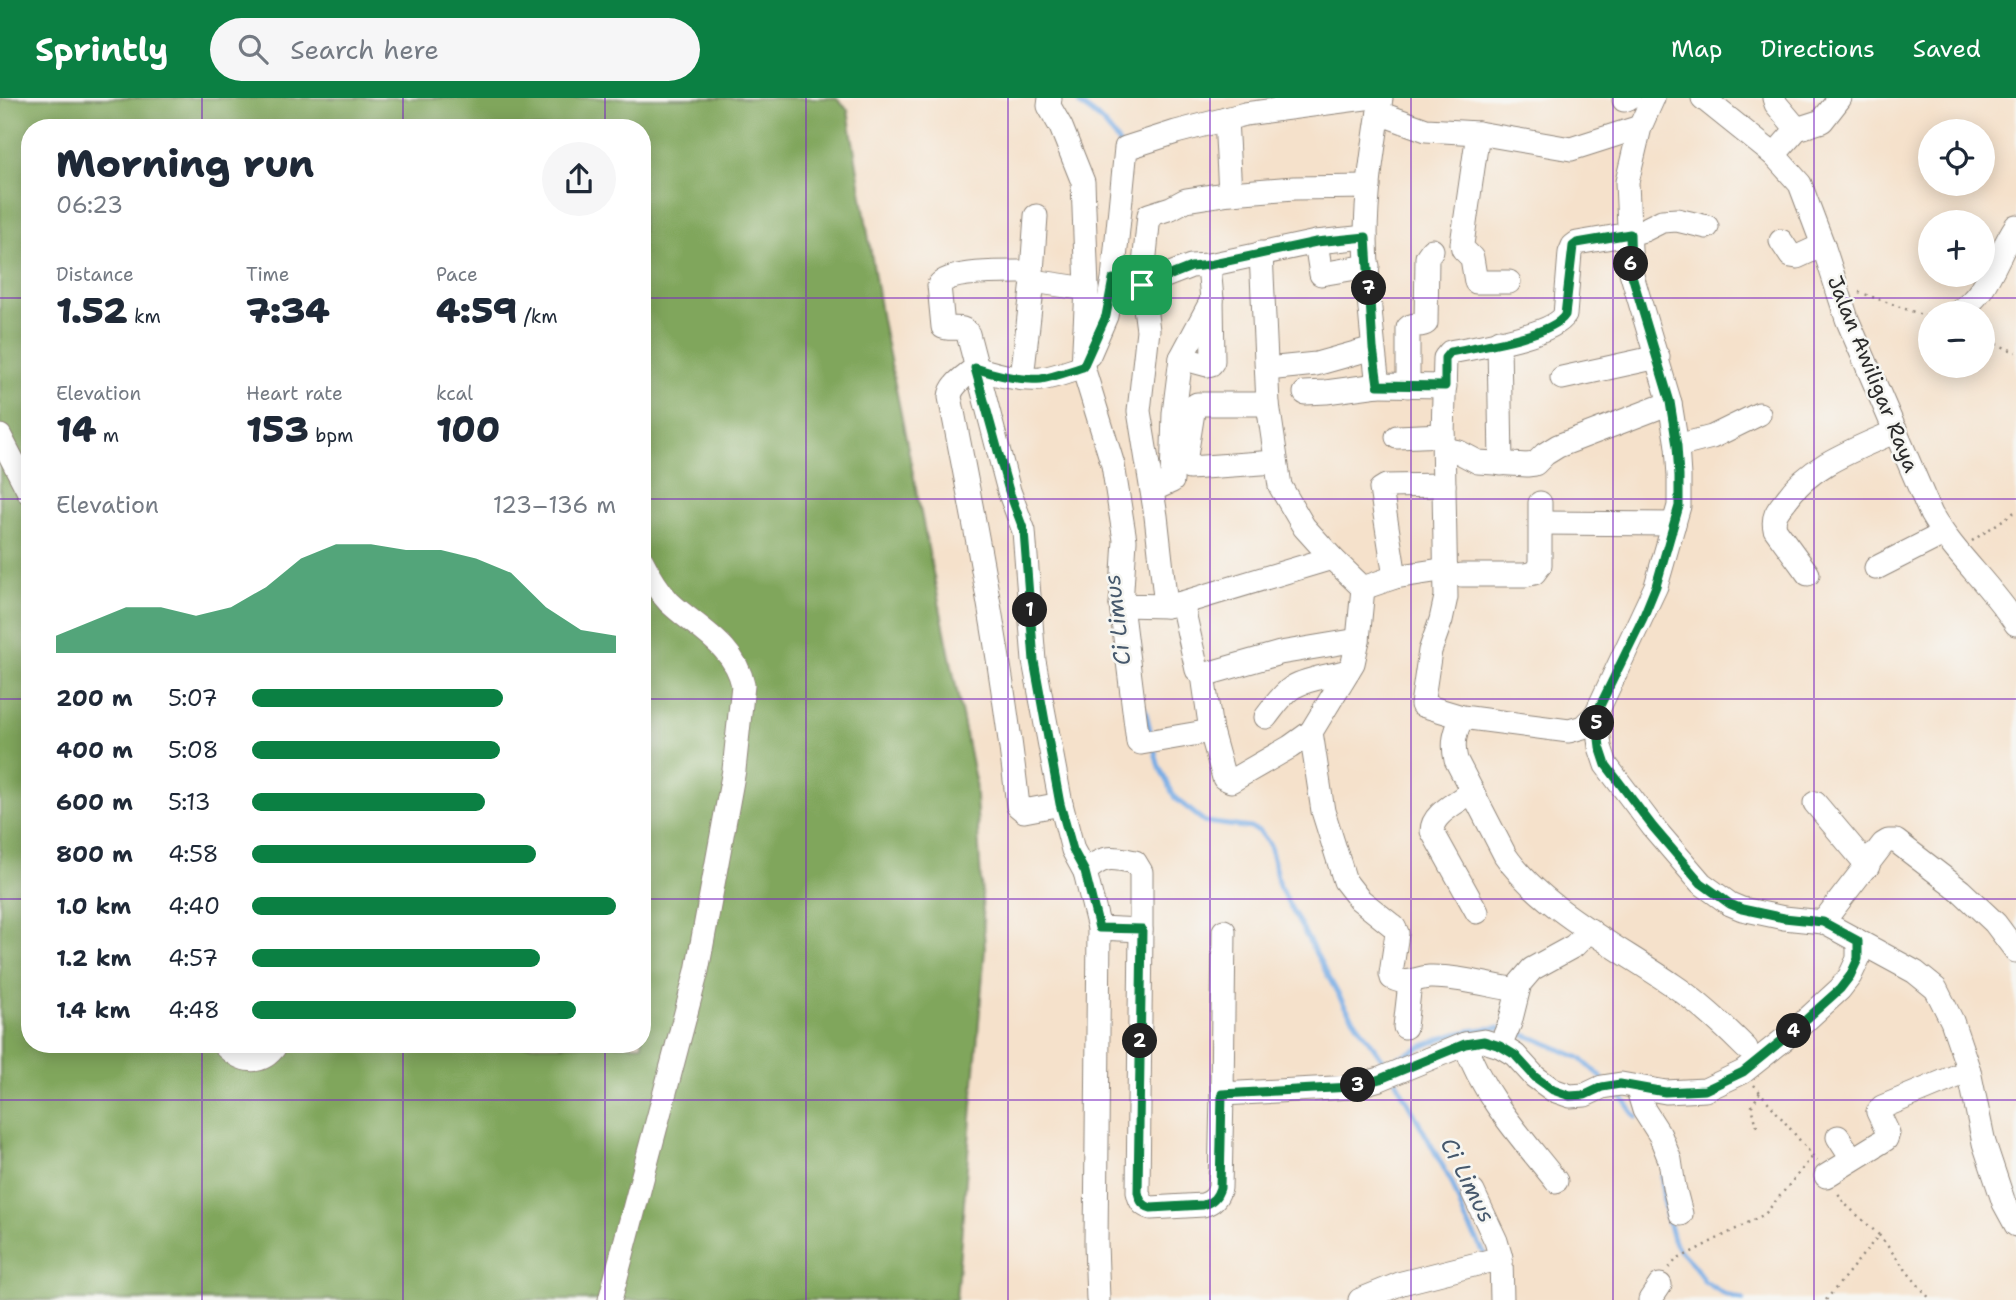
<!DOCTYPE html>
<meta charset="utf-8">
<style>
body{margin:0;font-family:"Shantell Sans",sans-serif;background:#f6f6f7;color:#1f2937;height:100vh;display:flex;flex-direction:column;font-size:26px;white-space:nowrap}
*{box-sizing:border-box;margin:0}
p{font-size:23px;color:#747a83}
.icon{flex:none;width:38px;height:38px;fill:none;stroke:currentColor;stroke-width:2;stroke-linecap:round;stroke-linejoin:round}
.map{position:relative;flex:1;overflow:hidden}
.side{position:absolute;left:21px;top:21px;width:630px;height:934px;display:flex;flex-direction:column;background:#fff;border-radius:28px;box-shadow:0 4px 18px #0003}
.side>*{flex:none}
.buttons{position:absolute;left:1918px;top:21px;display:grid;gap:14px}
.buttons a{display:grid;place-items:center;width:77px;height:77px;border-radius:50%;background:#fff;box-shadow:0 4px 18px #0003;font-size:35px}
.pin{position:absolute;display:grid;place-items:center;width:60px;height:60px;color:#fff;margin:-30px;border-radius:14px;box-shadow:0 4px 10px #0006}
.km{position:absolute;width:35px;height:35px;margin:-18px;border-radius:50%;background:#222;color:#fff;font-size:19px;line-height:35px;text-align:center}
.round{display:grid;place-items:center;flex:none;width:74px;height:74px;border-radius:37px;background:#f6f6f7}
.headline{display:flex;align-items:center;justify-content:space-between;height:119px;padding:0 35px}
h1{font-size:38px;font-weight:800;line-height:52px}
.metrics{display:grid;grid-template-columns:repeat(3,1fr);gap:10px;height:119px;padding:7px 35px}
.metrics div{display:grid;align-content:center}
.metrics b{font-size:35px;font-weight:800}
.metrics small{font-size:19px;font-weight:400}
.metrics p{font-size:19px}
.chart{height:196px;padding:14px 35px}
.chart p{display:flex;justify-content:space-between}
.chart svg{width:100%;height:126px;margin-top:7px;fill:#0b8043;opacity:.7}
ul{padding:0 35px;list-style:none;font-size:23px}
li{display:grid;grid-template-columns:112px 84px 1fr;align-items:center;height:52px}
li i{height:18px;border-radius:9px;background:#0b8043}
header{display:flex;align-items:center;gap:42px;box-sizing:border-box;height:98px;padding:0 35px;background:#0b8043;color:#fff}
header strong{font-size:33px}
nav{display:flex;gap:38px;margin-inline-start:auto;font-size:24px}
.search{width:490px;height:63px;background:#f6f6f7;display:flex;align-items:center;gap:18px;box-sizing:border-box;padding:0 24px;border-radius:38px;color:#747a83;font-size:26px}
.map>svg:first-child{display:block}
.forest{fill:#80a65c;stroke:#566844;stroke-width:2;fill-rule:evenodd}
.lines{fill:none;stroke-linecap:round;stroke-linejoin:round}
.stream{stroke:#77ace5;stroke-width:5}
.minor-casing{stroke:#90867b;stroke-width:25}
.path{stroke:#90867b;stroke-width:2.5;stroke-dasharray:2 5;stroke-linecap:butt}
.minor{stroke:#fff;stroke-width:23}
.route-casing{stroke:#fff;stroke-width:14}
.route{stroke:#0b8043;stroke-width:9}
.grid{fill:none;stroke:#7b2cbf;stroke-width:2;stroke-opacity:0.55}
.labels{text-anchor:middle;stroke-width:5;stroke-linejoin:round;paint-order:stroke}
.street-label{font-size:21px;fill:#2b2b2b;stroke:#f6f6f2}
.water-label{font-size:23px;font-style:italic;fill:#46586c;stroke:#f6f6f2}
</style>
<header>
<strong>Sprintly</strong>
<div class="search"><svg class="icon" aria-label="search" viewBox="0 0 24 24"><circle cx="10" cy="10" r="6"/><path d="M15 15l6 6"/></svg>Search here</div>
<nav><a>Map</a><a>Directions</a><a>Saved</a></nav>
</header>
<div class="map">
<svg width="2016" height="1202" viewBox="0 0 2016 1202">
<rect width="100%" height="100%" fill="#f6f6f2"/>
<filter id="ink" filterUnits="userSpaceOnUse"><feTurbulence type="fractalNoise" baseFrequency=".0143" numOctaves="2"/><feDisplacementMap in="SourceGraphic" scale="14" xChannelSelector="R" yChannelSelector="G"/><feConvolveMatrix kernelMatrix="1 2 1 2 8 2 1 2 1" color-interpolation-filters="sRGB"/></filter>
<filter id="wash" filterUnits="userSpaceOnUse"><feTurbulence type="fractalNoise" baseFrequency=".00686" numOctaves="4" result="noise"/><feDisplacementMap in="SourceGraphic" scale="28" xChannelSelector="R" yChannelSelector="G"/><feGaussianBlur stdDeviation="1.57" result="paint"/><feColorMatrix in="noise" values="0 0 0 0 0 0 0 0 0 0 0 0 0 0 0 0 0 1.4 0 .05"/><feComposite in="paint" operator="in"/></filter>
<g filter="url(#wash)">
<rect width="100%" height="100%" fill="#f5e1cb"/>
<!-- forest -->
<path class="forest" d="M0,0H836L848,12L882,222L975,682L985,851L956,1202H0ZM30,30H642V947H30Z"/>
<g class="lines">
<!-- stream -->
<g class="stream">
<path d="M1078,0L1080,7C1098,17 1110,30 1120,48"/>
<path d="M1134,514L1138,553"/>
<path d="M1145,611L1151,636"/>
<path d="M1154,649L1158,666L1175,700L1205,724L1251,730L1259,733L1270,748L1279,788L1344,907L1388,969"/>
<path d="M1514,933L1539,942L1580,960L1602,980"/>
<path d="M1386,966C1422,948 1459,929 1500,930"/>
<path d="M1396,983L1452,1085L1465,1121L1486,1158"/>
<path d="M1621,998L1636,1019"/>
<path d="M1662,1078L1664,1107L1673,1142L1679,1152L1695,1169L1704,1183L1724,1196L1743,1202"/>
</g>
</g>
</g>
<g filter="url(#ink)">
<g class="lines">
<!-- minor casing -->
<g class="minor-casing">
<g id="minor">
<path d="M1050,0L1049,8L1061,29L1083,84L1087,191L1083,269L1113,367L1125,442L1121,507L1166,508L1182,505L1332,460"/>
<path d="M1381,0C1374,46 1366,93 1366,140C1367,189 1372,238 1378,287L1445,288"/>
<path d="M1653,0L1640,29L1627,84L1631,174L1670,305L1677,348L1679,378V408L1656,488L1596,616L1600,649L1606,667L1653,729L1701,785L1730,806L1742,811L1784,820L1823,824L1915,874L1936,891L1952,923L1969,973L1984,1045L2004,1105L2016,1127"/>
<path d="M1703,0L1774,57L1800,86L1823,147L1847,221L1931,416C1954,456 1991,487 2016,526"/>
<path d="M1774,0L1776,6L1797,31"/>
<path d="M1624,2L1629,0"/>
<path d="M1379,15L1426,32L1478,35L1571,51L1640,29"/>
<path d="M1226,21L1230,95"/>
<path d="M1478,35L1462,146L1463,151L1472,160L1476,184H1509"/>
<path d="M1774,57L1797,31L1822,23L1840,0"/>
<path d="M1036,118L1032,174C1012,174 950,172 939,187L943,229C952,233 963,226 968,236L1009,393L1024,433L1034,563L1061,706L1073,752L1085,774L1099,830L1096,1145L1098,1202"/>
<path d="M1781,143L1791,158L1797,159L1823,147"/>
<path d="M1316,144L1321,176L1368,168"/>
<path d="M1261,155L1268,306L1280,388L1304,429L1332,460L1363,490"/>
<path d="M1127,184L1142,187L1191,168L1209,167L1316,144L1366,139"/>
<path d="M1957,215C1988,197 1997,156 2016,128"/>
<path d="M1499,243L1501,366"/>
<path d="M1089,257L1106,218L1113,181L1126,50L1176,34L1245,16L1365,0"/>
<path d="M1181,260L1207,267L1211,266L1213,263L1212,202L1209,167"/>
<path d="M1267,271L1316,266L1373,250"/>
<path d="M1022,280L1033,183L1087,191"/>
<path d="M1562,280L1658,259"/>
<path d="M1408,288V230C1412,225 1421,229 1426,225L1427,159L1432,152"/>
<path d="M1305,295L1326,294L1378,287"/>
<path d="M1268,306H1197L1194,308L1185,364L1186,368L1189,370L1276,364"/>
<path d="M0,338L30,396"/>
<path d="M1397,339L1443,337"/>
<path d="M1677,348L1712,339L1759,316"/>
<path d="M1444,351L1459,354L1478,364L1527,367L1535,366L1545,356L1558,348L1670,305"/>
<path d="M1152,392L1172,383L1174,315L1181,260L1212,202"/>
<path d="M1541,425L1674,426"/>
<path d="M1876,470L1943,436"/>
<path d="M1808,476L1775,431C1772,418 1778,412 1786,402C1811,366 1857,351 1896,333"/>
<path d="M1462,477H1525L1534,475L1540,467V405"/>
<path d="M1395,479L1381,391L1386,388L1444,387"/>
<path d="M1363,490L1358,542L1353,565L1311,634L1323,713L1345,783L1359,801L1394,829L1397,835L1391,876L1392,880C1409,888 1414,880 1429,879C1455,878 1491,888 1517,892"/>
<path d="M1363,490L1395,479L1447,471"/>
<path d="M1182,505L1197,572L1203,577L1211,633L1224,680L1231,683L1290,649L1311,634"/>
<path d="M1121,507L1138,644L1141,645L1211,633"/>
<path d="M1166,508L1156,418L1139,313L1148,232L1142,187L1149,117L1171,110L1186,102L1230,95L1294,90L1369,89"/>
<path d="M1203,577L1280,555L1358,542"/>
<path d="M1596,616L1583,629L1569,633L1462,619L1422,607L1430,553L1441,522L1446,499L1443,337L1445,260L1450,254C1476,249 1552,238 1565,217L1570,155L1573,148L1577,145L1630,136L1644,132L1662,123L1677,122L1707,129"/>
<path d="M1266,619C1274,609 1282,596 1293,589C1309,580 1331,578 1348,573"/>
<path d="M1462,619C1455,635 1452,645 1456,662L1505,757C1541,810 1620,850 1673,887C1700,905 1723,927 1746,950"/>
<path d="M1472,693C1458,705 1432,715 1432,733L1477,814"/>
<path d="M1815,705L1868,768"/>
<path d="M1061,706L1024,713L1018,708C1003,571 977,435 950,299C951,286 966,278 975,270C996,276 1019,283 1041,281C1055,279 1070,273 1083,269"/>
<path d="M1085,774C1103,757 1111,759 1135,764L1141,774V832"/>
<path d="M1823,824L1883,746L1888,743H1896L1961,793L1995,825L2016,853"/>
<path d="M1099,830L1141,832L1138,1094C1140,1103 1142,1107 1151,1110L1203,1107C1213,1104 1217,1099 1220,1090L1222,996"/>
<path d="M1224,833L1222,996L1352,989L1380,981L1465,946L1484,943L1500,948L1510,925L1520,885L1532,871L1574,848L1590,832"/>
<path d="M1405,929L1410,885"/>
<path d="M1465,946C1483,998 1522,1040 1556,1083"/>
<path d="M224,947C241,964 261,969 276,947"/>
<path d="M1500,948L1515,957L1535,979L1553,992L1570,998L1585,997L1602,989L1621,986L1666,994L1705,992L1743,974L1792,935L1840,891L1850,878L1858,861V843"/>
<path d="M1637,989L1644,1012L1660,1037L1670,1062L1674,1089L1681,1116"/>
<path d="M1838,1039L1852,1061"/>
<path d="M1826,1078L1886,1041L1888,1035L1878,1014L1882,1009L1969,973"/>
<path d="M1473,1094L1496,1143L1501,1160L1502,1202"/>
<path d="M610,1202L697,873L734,672L743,587C735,547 696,530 669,504C658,492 649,477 642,463"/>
<path d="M1360,1202L1402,1185L1501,1160"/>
<path d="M1650,1202L1660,1187"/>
</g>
</g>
<!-- path -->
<g class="path">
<path d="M1859,194L1930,220"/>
<path d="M1983,241L2016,254"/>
<path d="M1972,443L2016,413"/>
<path d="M1754,987L1817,1063"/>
<path d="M1757,1029L1752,1008L1760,994"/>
<path d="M1879,1137L1909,1176L1931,1202"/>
<path d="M1669,1170L1676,1162L1765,1116L1813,1058"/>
<path d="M1826,1202L1879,1137L1844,1105L1838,1095"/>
</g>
<!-- minor -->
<use href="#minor" class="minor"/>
</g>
</g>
<g class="lines" filter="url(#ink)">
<!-- route casing -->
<g class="route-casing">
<path id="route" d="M1630,136L1631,174L1670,304L1677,348L1679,378V408L1656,488L1643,520L1596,616L1600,649L1606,667L1653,729L1701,785L1730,806L1742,811L1784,820L1823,824L1858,843V861L1850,878L1840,891L1791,935L1743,974L1705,992L1665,994L1620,986L1602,989L1585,997L1570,998L1553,992L1535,979L1515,957L1500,948L1484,943L1465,946L1380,981L1352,989L1222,996L1220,1090C1217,1099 1213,1104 1203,1107L1151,1110C1142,1107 1140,1103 1138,1094L1142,831L1099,830L1085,774L1073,752L1060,706L1034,563L1024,433L1009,393L975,270C996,277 1019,283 1041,281C1054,279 1070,273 1083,269L1106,218L1113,181L1142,187L1158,182L1191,169L1209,167L1316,144L1366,139L1373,250L1378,287L1445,288V260L1450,254C1475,249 1552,238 1565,217L1573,148L1577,145Z"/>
</g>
<!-- route -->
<use href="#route" class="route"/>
</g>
<!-- grid -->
<path class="grid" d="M202,0V30M403,0V30M605,0V30M806,0V1202M1008,0V1202M1210,0V1202M1411,0V1202M1613,0V1202M1814,0V1202M0,200H30M642,200H2016M0,401H30M642,401H2016M0,601H30M642,601H2016M0,801H30M642,801H2016M202,947V1202M403,947V1202M605,947V1202M0,1002H2016"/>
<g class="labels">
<!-- street labels -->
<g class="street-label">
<text transform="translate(1873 276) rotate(68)" y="7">Jalan Awiligar Raya</text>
</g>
<!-- water labels -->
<g class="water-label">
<text transform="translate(1117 522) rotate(-97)" y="8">Ci Limus</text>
<text transform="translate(1468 1082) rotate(63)" y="8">Ci Limus</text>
</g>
</g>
</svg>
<div class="buttons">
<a><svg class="icon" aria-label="locate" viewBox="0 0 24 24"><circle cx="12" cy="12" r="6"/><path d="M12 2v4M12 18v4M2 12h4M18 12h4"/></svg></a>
<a>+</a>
<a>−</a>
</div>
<div class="pin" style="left:1142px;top:187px;background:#1e9e55"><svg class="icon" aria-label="arrive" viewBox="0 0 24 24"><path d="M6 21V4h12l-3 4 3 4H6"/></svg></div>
<b class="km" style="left:1030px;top:512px">1</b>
<b class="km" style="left:1140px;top:943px">2</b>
<b class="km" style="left:1358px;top:987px">3</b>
<b class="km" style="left:1794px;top:933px">4</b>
<b class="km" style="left:1597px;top:625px">5</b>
<b class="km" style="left:1631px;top:166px">6</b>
<b class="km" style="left:1369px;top:190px">7</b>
<section class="side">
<div class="headline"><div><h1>Morning run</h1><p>06:23</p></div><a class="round"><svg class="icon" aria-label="share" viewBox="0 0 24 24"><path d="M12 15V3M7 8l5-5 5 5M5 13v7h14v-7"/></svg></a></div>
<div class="metrics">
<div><p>Distance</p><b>1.52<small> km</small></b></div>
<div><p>Time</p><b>7:34</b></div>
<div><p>Pace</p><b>4:59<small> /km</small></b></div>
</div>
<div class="metrics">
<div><p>Elevation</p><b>14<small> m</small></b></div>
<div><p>Heart rate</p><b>153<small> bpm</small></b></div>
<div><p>kcal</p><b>100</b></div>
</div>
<div class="chart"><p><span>Elevation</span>123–136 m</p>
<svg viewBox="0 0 160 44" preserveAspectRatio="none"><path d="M0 44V38L10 33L20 28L30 28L40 31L50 28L60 21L70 11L80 6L90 6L100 8L110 8L120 11L130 16L140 28L150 36L160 38V44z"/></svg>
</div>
<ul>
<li><b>200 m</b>5:07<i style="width:69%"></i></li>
<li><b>400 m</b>5:08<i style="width:68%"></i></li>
<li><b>600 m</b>5:13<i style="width:64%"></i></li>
<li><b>800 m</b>4:58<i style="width:78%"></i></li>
<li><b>1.0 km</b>4:40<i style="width:100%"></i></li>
<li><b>1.2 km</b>4:57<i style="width:79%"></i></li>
<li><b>1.4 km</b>4:48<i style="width:89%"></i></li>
</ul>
</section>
</div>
